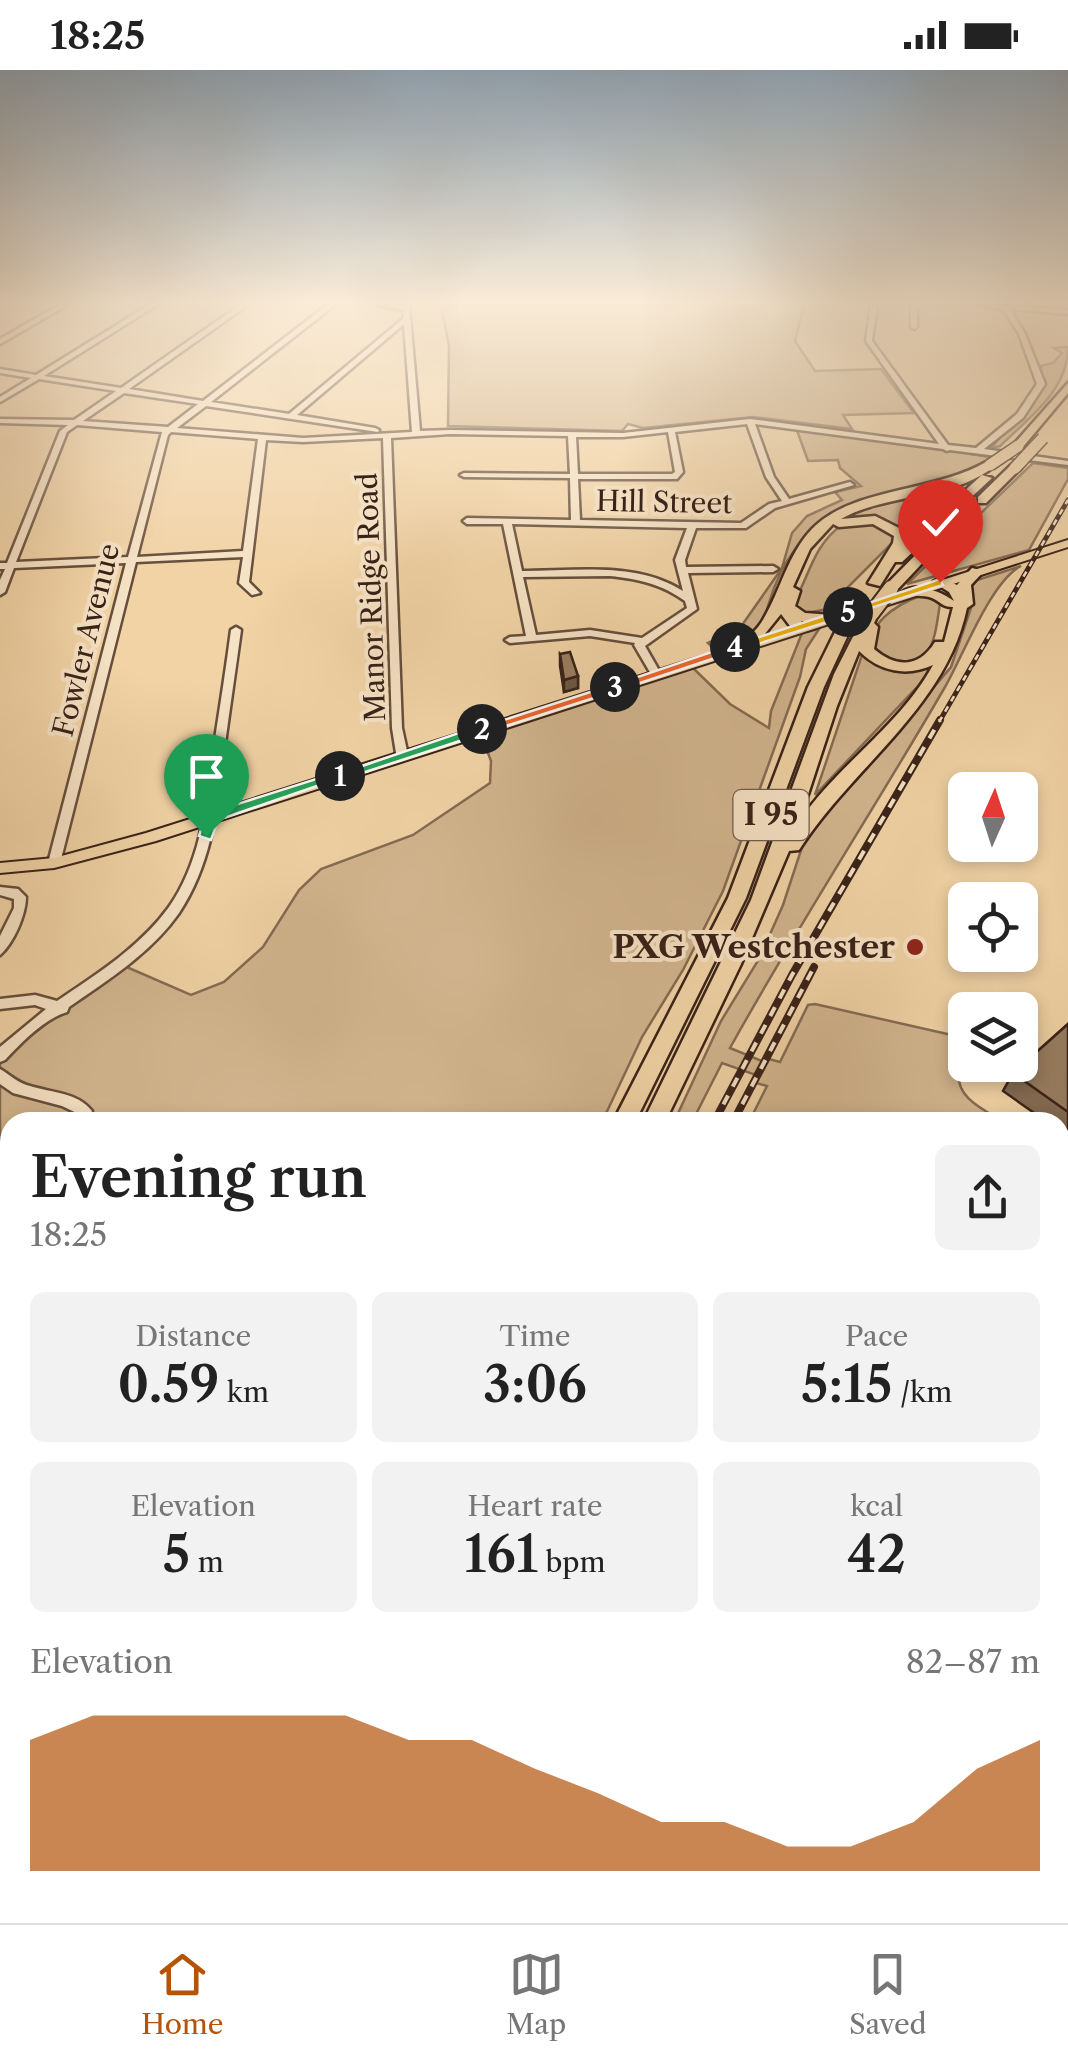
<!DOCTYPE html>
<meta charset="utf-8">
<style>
body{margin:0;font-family:"Libre Caslon Text",serif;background:#f2f2f2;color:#222;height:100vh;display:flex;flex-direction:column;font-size:38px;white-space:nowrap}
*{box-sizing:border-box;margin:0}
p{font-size:32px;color:#767676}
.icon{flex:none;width:55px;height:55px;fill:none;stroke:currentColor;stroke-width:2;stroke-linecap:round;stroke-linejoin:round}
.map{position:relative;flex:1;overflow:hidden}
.drawer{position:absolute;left:0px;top:1042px;width:1070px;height:812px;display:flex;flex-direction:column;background:#fff;border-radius:30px 30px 0 0;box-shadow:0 5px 15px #0003}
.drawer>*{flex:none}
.needle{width:65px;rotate:3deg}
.fabs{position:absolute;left:948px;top:702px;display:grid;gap:20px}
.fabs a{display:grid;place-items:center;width:90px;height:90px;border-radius:15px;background:#fff;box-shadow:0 5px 15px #0003;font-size:50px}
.pin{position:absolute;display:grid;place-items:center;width:85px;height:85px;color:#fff;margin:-102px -42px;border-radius:50% 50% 50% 0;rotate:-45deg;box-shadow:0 0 10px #0007}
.pin .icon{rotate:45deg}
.km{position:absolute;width:50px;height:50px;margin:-25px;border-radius:50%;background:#222;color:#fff;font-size:28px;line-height:50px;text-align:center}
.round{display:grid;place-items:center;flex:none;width:105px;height:105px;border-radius:15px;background:#f2f2f2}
.overview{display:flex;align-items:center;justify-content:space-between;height:170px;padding:0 30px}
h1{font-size:55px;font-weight:600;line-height:75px}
.metrics{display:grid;grid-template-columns:repeat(3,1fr);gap:15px;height:170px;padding:10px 30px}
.metrics div{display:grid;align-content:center;border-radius:15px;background:#f2f2f2;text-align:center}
.metrics b{font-size:50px;font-weight:600}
.metrics small{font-size:28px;font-weight:400}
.metrics p{font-size:28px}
.chart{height:280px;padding:20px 30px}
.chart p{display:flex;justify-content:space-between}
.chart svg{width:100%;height:180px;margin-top:10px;fill:#b45309;opacity:.7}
.status{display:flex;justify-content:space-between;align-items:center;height:70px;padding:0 50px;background:#fff;direction:ltr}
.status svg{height:28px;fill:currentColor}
.dock{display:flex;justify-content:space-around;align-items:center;height:140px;border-top:2px solid #e0e0e0;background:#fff;font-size:28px;color:#767676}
.dock a{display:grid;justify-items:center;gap:5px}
.dock .on{color:#b45309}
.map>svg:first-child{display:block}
.green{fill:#d2b58e;stroke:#856b53;stroke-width:2.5}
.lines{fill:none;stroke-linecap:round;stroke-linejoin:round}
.stream{stroke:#816750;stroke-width:6}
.minor-casing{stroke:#664e3c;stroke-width:5}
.major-casing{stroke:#382118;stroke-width:4}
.highway-casing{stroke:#382118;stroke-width:5}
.minor{fill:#f6e2c5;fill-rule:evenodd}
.major{fill:#f1d3a6;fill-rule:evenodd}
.highway{fill:#f1d3a6;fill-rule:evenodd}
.rail-far2-casing{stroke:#382118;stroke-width:5}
.rail-far1-casing{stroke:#382118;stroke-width:8}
.rail-casing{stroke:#382118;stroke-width:10}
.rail-far2{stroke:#f6e2c5;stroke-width:2.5;stroke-dasharray:6;stroke-linecap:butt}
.rail-far1{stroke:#f6e2c5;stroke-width:4;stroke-dasharray:10;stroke-linecap:butt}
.rail{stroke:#f6e2c5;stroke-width:6;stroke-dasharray:18;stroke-linecap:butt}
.highway-bridge-far1-casing{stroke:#382118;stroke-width:14;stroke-linecap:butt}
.highway-bridge-casing{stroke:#382118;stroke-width:18;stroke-linecap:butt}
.highway-bridge-far1{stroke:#f1d3a6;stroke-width:11}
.highway-bridge{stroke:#f1d3a6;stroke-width:14}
.wall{fill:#836c54;stroke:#382118;stroke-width:2.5}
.shaded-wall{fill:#6a5845;stroke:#382118;stroke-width:2.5}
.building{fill:#987e62;stroke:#382118;stroke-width:2.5}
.split-1{fill:#22a559;stroke:#fff;stroke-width:2.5}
.split-2{fill:#22a559;stroke:#fff;stroke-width:2.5}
.split-3{fill:#f0652b;stroke:#fff;stroke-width:2.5}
.split-4{fill:#f0652b;stroke:#fff;stroke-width:2.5}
.split-5{fill:#f5b400;stroke:#fff;stroke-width:2.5}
.split-6{fill:#f5b400;stroke:#fff;stroke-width:2.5}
.poi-dot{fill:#8f2418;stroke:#f6e2c5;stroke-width:4}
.labels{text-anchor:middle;stroke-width:8;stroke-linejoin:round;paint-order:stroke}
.far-street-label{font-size:28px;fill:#382118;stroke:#f6e2c5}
.shield{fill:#f6e2c5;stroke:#715b4c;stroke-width:2.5}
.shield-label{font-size:30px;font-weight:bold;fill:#382118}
.poi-label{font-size:32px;font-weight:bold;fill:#382118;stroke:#f6e2c5;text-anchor:end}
</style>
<div class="status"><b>18:25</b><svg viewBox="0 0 49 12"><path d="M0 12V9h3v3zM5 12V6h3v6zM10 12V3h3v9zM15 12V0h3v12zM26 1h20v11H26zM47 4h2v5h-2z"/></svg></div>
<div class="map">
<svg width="1068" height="1853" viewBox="0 0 1068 1853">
<rect width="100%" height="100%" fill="#f1d3a6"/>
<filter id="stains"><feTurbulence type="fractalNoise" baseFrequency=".002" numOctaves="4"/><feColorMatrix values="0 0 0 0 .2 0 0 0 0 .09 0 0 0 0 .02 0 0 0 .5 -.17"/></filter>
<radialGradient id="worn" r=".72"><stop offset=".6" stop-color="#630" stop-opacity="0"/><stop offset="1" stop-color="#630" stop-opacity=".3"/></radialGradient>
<!-- green -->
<g class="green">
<path d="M441,235H804L795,271L815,301L881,299L914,343L843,345L852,359L753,347L643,358L628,354L622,361L448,356L449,276Z"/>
<path d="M1068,277C1068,320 1030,347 1000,376L991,378L1041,321V296L1053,293L1062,283L1054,278Z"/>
<path d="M795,355L989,387L977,402C866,430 791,428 762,559L713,578L708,573L740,558L782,498L792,463L807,446L842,430L835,422L861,416L840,398L838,390L808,391Z"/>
<path d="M1033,393L1068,398V409L1029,480L907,514Z"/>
<path d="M960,418L907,464L884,449H839L874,433Z"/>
<path d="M843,454H879L895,466L893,472L848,517L833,538L801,544L793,534C810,505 813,475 843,454Z"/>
<path d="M1021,496C991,511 963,586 945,617C875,738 798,855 730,978L767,993L769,989L780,992L808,935L815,934L965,968C965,980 960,988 959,1000C954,1028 985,1040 1004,1052H749L767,1016L756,1013L759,1006L722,993L692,1052H674L721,951L759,889L783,835L806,765L951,597L972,535L968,513Z"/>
<path d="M922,525L940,533C934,576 931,607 877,585C860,555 898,534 922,525Z"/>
<path d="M819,559L806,579L800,607L723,821L683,900L642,967L602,1052H10V1486L0,1480V990L122,895L191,925L224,912L263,877L299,820L321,799L413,765L490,713L491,691L480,661L691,596L730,634L769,658L771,641L802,563Z"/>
<path d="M862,585L882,596L935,598L815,725Z"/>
<path d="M1060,1093L1068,1098V1853H465L468,1845H1060Z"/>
</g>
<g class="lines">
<!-- stream -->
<path class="stream" d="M575,1845L581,1851L600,1853"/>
<!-- minor casing -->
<g class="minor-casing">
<g id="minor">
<path d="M59,235H67L0,274V269Z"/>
<path d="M149,235H157L44,306L121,318L240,235H248L129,319L203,331L327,235H335L211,332L289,344L404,248L403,240L377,235H409L420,361L450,360L623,363L750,349L939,374L866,271L871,235H877L872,271L948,375L976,378L1017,344L1037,314L1019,264L1003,239L979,235L1068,240V244L1010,239L1025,264L1045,314L1023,348L984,379L1068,391V395L950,380L947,381L943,379L755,354L774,407L789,429L850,412L854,415L775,438L746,458H696L685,490L686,497L773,496L778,499L773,502L688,503L697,539L645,576L661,604L656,607L651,604L634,575L635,573L590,566L510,573L505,570L510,567L526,566L503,454H467L463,451L467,448L571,450L570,408L464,407L460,405L464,403L570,404L568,366L450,364L391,368L402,658L407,681L412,684L406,687L396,683L392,658L383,368L303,372L266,370L249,512L260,523L252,525L239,513L243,487L136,492L60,793L54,797L48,793L126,493L14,498L5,522L0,525V510L5,499H0V493H7L60,361L68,355L0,353V349L74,350L116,321L39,309L0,332V327L31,308L0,303V299L36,305ZM404,254L412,362L303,368L177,358L206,336L378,362L379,360L375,358L297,345ZM124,323L198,334L168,357L83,351ZM747,354L766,407L782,431L769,434L741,453L580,450L578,409H677L683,402L675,362ZM77,355L162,362L128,487L16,492L67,362ZM171,362L258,369L243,481L137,487L168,365ZM668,362L675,402L672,404H578L576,367H623ZM512,454L687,458L675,490L683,521C637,491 574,501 522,501ZM610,506C638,509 662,514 685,531L687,538L642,568L590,560L536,565L523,507Z"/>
<path d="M911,235H917V257L914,259L911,257Z"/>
<path d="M236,557L241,560C236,598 230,636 225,674C218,733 213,792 179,843C151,883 108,910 69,937L67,942C44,949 22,972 5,990L0,992V977L46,939L35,935L0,939V929L35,925L57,931C97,904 140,877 169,837C202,790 207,730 214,675C220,637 226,598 231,560Z"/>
<path d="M0,817L18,819L26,827C26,845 13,874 0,885V866L14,838V829L0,825Z"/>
<path d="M0,999C10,1005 18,1013 30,1016C52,1023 77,1022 92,1041L90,1045L85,1047L62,1036L13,1023L0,1014Z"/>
<path d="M0,1484L10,1489V1512L0,1507Z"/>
<path d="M118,1845H142L140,1853H116Z"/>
</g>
</g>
<!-- major casing -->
<g class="major-casing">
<path id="major" d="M1068,470V477L156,771L54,798L0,803V793L54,788L146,763Z"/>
</g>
<!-- highway casing -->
<g class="highway-casing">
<g id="highway">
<path d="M1068,313V323L1022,378H1014V374Z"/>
<path d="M986,392L996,395C953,431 889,422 841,449L875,446L905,461L906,474L982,405L992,408L902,492H895L880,516L868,513L893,473L894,466L873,454L839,457L833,454L810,479L793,517L800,521L795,536L805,543L834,545V551H801L805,557L798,561L793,560L781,544L756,575H746L744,572C751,564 759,558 764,548C781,519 788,484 812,459C853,417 932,423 986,392Z"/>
<path d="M1011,395L1021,398L986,433H978V427Z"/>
<path d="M937,463L948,466L896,521H886V515Z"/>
<path d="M972,498L984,501L971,515L973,534L967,538C946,638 852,697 799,780L789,781L741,894L665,1052H643L751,830L834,604L865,543L872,539L879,543L874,553L878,557L874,579C896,598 919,598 935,572H944L953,537C942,537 941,532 932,528C922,524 912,528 902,522C918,512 940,521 954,531L949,522L933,512L940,508L957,515ZM859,581C880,602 907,607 933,595C900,656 837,695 799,752L837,636Z"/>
<path d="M847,548L854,552L824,617L746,828L635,1052H613L728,828L808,617L840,552Z"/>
<path d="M247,1845H282L279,1853H244Z"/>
<path d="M293,1845H327L324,1853H290Z"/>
</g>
</g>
<!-- minor -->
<use href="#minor" class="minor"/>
<!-- major -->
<use href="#major" class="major"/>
<!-- highway -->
<use href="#highway" class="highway"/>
<!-- rail-far2 casing -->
<g class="rail-far2-casing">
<path id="rail-far2" d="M939,652L1068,430"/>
</g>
<!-- rail-far1 casing -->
<g class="rail-far1-casing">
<g id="rail-far1">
<path d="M714,1052L792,905L940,650"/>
<path d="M733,1052L814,897"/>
</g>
</g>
<!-- rail casing -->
<g class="rail-casing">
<g id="rail">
<path d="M395,1853L399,1845"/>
<path d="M424,1853L427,1845"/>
</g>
</g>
<!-- rail-far2 -->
<use href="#rail-far2" class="rail-far2"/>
<!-- rail-far1 -->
<use href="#rail-far1" class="rail-far1"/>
<!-- rail -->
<use href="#rail" class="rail"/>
<!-- highway-bridge-far1 casing -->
<g class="highway-bridge-far1-casing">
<g id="highway-bridge-far1">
<path d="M990,395L1018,376"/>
<path d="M1015,398L1043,368"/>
</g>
</g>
<!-- highway-bridge casing -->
<g class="highway-bridge-casing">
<g id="highway-bridge">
<path d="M872,543L891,518"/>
<path d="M847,552L864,526"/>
</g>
</g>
<!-- highway-bridge-far1 -->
<use href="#highway-bridge-far1" class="highway-bridge-far1"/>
<!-- highway-bridge -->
<use href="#highway-bridge" class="highway-bridge"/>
</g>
<!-- wall -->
<g class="wall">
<path d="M560,584L578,606V618L564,622L560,596Z"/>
<path d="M1068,954V1068L1060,1062V1052H1047L1003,1021L1013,1003Z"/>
</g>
<!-- shaded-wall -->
<path class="shaded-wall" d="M578,606V618L564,622V610Z"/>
<!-- building -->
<g class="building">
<path d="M570,582L578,606L564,610L560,584Z"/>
<path d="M1068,954V1042L1013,1003Z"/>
</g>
<!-- sky -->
<linearGradient id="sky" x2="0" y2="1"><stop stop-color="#92a8ba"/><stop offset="0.47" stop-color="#f9ebd7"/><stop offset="1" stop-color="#f9ebd7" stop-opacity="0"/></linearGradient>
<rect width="1068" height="495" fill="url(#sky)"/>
<!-- split-1 -->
<path class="split-1" d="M335,703L346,706L218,750L211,770L199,766L206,744Z"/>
<!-- split-2 -->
<path class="split-2" d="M482,655L487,656V662L344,709L333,706Z"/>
<!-- split-3 -->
<path class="split-3" d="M615,614L619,620L487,662L476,659Z"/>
<!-- split-4 -->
<path class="split-4" d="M735,574L739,580L619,620L608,617Z"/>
<!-- split-5 -->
<path class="split-5" d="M848,538L852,544L739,580L729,577Z"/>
<!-- split-6 -->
<path class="split-6" d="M940,509L943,515L852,544L842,542Z"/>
<!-- markers -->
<circle class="poi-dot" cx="915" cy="877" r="10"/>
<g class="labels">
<!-- far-street labels -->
<g class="far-street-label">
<text transform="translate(664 432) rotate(1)" y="10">Hill Street</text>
<text transform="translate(371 527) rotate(-92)" y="10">Manor Ridge Road</text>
<text transform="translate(86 570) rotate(-76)" y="10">Fowler Avenue</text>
</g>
<!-- shield labels -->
<rect class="shield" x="733.5" y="720" width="75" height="50" rx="8"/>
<g class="shield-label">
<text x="771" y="755">I 95</text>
</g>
<!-- poi labels -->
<g class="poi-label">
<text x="895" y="888">PXG Westchester</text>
</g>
</g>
<rect width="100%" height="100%" filter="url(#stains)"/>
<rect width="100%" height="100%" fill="url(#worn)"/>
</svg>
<div class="fabs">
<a><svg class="needle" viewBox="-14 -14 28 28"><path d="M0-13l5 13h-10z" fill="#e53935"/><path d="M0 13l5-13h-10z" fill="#767676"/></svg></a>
<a><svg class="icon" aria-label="locate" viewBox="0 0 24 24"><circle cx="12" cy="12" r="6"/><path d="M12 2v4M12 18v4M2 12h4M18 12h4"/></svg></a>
<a><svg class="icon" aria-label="layers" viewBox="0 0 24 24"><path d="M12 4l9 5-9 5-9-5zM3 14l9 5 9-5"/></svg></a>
</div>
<div class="pin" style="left:206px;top:766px;background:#1e9e55"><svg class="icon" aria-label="arrive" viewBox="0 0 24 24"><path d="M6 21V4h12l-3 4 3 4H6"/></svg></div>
<div class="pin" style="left:940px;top:512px;background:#d93025"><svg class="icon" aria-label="check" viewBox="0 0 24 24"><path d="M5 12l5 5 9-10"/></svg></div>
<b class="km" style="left:340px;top:706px">1</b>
<b class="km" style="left:482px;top:659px">2</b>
<b class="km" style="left:615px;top:617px">3</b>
<b class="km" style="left:735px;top:577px">4</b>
<b class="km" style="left:848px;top:542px">5</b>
<section class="drawer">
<div class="overview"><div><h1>Evening run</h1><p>18:25</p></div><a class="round"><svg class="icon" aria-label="share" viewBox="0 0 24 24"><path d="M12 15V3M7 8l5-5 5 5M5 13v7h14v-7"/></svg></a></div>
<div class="metrics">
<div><p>Distance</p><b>0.59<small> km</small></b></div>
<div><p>Time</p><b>3:06</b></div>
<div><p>Pace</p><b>5:15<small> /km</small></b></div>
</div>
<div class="metrics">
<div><p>Elevation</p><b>5<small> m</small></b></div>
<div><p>Heart rate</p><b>161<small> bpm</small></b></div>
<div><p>kcal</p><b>42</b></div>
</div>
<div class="chart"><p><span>Elevation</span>82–87 m</p>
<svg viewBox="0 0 160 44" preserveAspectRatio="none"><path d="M0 44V12L10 6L20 6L30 6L40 6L50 6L60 12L70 12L80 19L90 25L100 32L110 32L120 38L130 38L140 32L150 19L160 12V44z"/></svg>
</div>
</section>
</div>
<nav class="dock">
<a class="on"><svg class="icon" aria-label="home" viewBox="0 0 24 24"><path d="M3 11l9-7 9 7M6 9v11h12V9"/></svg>Home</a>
<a><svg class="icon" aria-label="map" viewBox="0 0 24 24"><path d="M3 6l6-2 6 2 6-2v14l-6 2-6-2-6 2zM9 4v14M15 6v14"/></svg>Map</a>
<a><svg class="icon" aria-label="saved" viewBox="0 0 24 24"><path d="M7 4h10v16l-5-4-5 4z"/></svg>Saved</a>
</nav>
